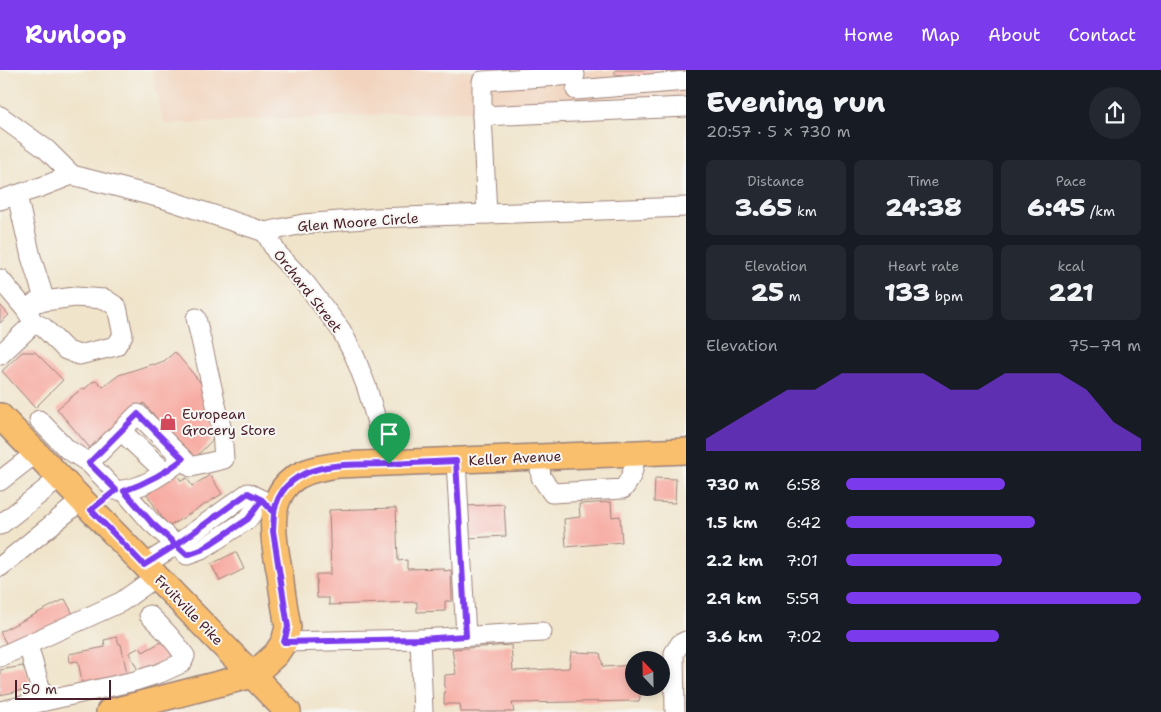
<!DOCTYPE html>
<meta charset="utf-8">
<style>
body{margin:0;font-family:"Shantell Sans",sans-serif;background:#242831;color:#f1f3f6;height:100vh;display:flex;flex-direction:column;font-size:19px;white-space:nowrap}
*{box-sizing:border-box;margin:0}
p{font-size:16px;color:#9ea1a6}
.icon{flex:none;width:28px;height:28px;fill:none;stroke:currentColor;stroke-width:2;stroke-linecap:round;stroke-linejoin:round}
.map{position:relative;flex:1;overflow:hidden}
.details{display:flex;flex-direction:column;background:#171b24;width:475px}
.details>*{flex:none}
.needle{width:32px;rotate:338deg}
.controls{position:absolute;left:625px;top:581px;display:grid;gap:10px}
.controls a{display:grid;place-items:center;width:45px;height:45px;border-radius:50%;background:#171b24;box-shadow:0 2px 8px #0003;font-size:25px}
.scale{position:absolute;left:15px;bottom:12px;width:96px;box-sizing:border-box;padding-left:5px;border:2px solid #4a1f2b;border-top:0;font-size:14px;line-height:18px;white-space:nowrap;color:#4a1f2b;-webkit-text-stroke:4px #f6f6f2;paint-order:stroke}
.pin{position:absolute;display:grid;place-items:center;width:42px;height:42px;color:#fff;margin:-51px -21px;border-radius:50% 50% 50% 0;rotate:-45deg;box-shadow:0 0 5px #0007}
.pin .icon{rotate:45deg}
.round{display:grid;place-items:center;flex:none;width:52px;height:52px;border-radius:26px;background:#242831}
.overview{display:flex;align-items:center;justify-content:space-between;height:85px;padding:0 20px}
h1{font-size:28px;font-weight:800;line-height:38px}
.figures{display:grid;grid-template-columns:repeat(3,1fr);gap:8px;height:85px;padding:5px 20px}
.figures div{display:grid;align-content:center;border-radius:8px;background:#242831;text-align:center}
.figures b{font-size:25px;font-weight:800}
.figures small{font-size:14px;font-weight:400}
.figures p{font-size:14px}
.chart{height:140px;padding:10px 20px}
.chart p{display:flex;justify-content:space-between}
.chart svg{width:100%;height:90px;margin-top:5px;fill:#7c3aed;opacity:.7}
ul{padding:0 20px;list-style:none;font-size:16px}
li{display:grid;grid-template-columns:80px 60px 1fr;align-items:center;height:38px}
li i{height:12px;border-radius:6px;background:#7c3aed}
header{display:flex;align-items:center;gap:30px;box-sizing:border-box;height:70px;padding:0 25px;background:#7c3aed;color:#fff}
header strong{font-size:24px}
nav{display:flex;gap:28px;margin-inline-start:auto;font-size:18px}
main{display:flex;flex:1;min-height:0}
.map>svg:first-child{display:block}
.built{fill:#f2d4be}
.building{fill:#f7a89f}
.lines{fill:none;stroke-linecap:round;stroke-linejoin:round}
.minor-casing{stroke:#9d827a;stroke-width:21}
.major-casing{stroke:#9d827a;stroke-width:28}
.minor{stroke:#fff;stroke-width:19}
.major{stroke:#f9bf6c;stroke-width:25}
.route-casing{stroke:#fff;stroke-width:10}
.route{stroke:#7c3aed;stroke-width:6}
.labels{text-anchor:middle;stroke-width:4;stroke-linejoin:round;paint-order:stroke}
.street-label{font-size:14px;fill:#4a1f2b;stroke:#f6f6f2}
.poi-label{font-size:14px;fill:#4a1f2b;stroke:#f6f6f2;text-anchor:start}
</style>
<header>
<strong>Runloop</strong>
<nav><a>Home</a><a>Map</a><a>About</a><a>Contact</a></nav>
</header>
<main>
<div class="map">
<svg width="686" height="642" viewBox="0 0 686 642">
<rect width="100%" height="100%" fill="#f6f6f2"/>
<filter id="ink" filterUnits="userSpaceOnUse"><feTurbulence type="fractalNoise" baseFrequency=".02" numOctaves="2"/><feDisplacementMap in="SourceGraphic" scale="10" xChannelSelector="R" yChannelSelector="G"/><feConvolveMatrix kernelMatrix="1 2 1 2 8 2 1 2 1" color-interpolation-filters="sRGB"/></filter>
<filter id="wash" filterUnits="userSpaceOnUse"><feTurbulence type="fractalNoise" baseFrequency=".0096" numOctaves="4" result="noise"/><feDisplacementMap in="SourceGraphic" scale="20" xChannelSelector="R" yChannelSelector="G"/><feGaussianBlur stdDeviation="1.12" result="paint"/><feColorMatrix in="noise" values="0 0 0 0 0 0 0 0 0 0 0 0 0 0 0 0 0 1.4 0 .05"/><feComposite in="paint" operator="in"/></filter>
<g filter="url(#wash)">
<rect width="100%" height="100%" fill="#f0e4ca"/>
<!-- built -->
<path class="built" d="M152,0H686V31L164,54Z"/>
<g id="blocks">
<!-- building -->
<g class="building">
<path d="M615,0H684V1L668,2V8L637,10V4L615,5Z"/>
<path d="M0,235L9,245L0,253Z"/>
<path d="M22,282H35L63,310L35,338L2,301Z"/>
<path d="M175,282L205,318L216,366L195,388L191,390L144,333L90,378L57,339L80,320L86,318L92,312L97,311L103,317L119,305L152,294L153,295L164,291Z"/>
<path d="M176,402L181,411L187,408L192,416L210,405L222,424L168,457L145,421Z"/>
<path d="M655,408L676,409L675,433L654,432Z"/>
<path d="M611,432L612,447L620,446L622,472L566,477L564,449L580,447L579,434Z"/>
<path d="M504,434L506,466L468,468L467,436Z"/>
<path d="M396,438L398,491L407,490V499L444,498V501L451,500L452,531H445V541L417,542V532L329,535V528H317L316,504H331L329,440Z"/>
<path d="M236,482L244,499L220,511L211,494Z"/>
<path d="M65,529L74,546L9,579L0,562Z"/>
<path d="M117,567L119,574H121L128,609L83,617L78,591L70,592L69,584L105,577L104,570Z"/>
<path d="M168,568L178,584L141,606L129,583L140,577L143,582Z"/>
<path d="M511,575L513,601L569,598L571,582L600,583L603,597L634,595V618H642L639,631L512,633L514,642H461L460,634H444L445,605L456,604L452,579Z"/>
<path d="M23,596L33,618L0,625V600Z"/>
</g>
</g>
</g>
<g filter="url(#ink)">
<use href="#blocks" fill-opacity="0" stroke="#9d827a" stroke-width="1"/>
<g class="lines">
<!-- minor casing -->
<g class="minor-casing">
<g id="minor">
<path d="M574,0L575,5L482,11V46L686,37"/>
<path d="M576,20L686,11"/>
<path d="M0,46L47,80L72,105L165,129L265,162L303,154L376,148L686,137"/>
<path d="M482,46L487,144"/>
<path d="M17,125L31,187L45,231"/>
<path d="M0,130L41,117L72,105"/>
<path d="M265,162L277,183L306,214L341,260L355,287L367,318L389,394"/>
<path d="M0,209L26,240"/>
<path d="M75,227L105,229L117,237L123,265L116,276L79,285L66,280L43,257L34,253L26,240L36,232Z"/>
<path d="M0,285L34,253"/>
<path d="M39,350L67,379L89,393L115,420C139,422 165,403 183,389"/>
<path d="M121,361L165,402"/>
<path d="M539,387L541,407L552,423L623,419C633,407 634,398 635,383"/>
<path d="M456,391L466,566"/>
<path d="M89,393L138,344L191,397L224,389L222,361L196,248"/>
<path d="M0,411L36,383"/>
<path d="M124,421L151,452L187,485L201,480L248,449L262,430"/>
<path d="M0,455L60,408"/>
<path d="M144,495L176,475L248,423L262,430L270,439"/>
<path d="M0,497L82,430"/>
<path d="M420,569L542,562"/>
<path d="M284,572L420,569L423,642"/>
<path d="M28,575L44,631"/>
<path d="M0,587L121,532L156,507"/>
<path d="M0,641L135,611L160,603L182,593L185,586C174,570 163,558 149,545"/>
<path d="M675,642L674,583L680,574L686,571"/>
</g>
</g>
<!-- major casing -->
<g class="major-casing">
<g id="major">
<path d="M0,346L288,642"/>
<path d="M109,642L253,605L276,584L284,572L288,557C285,540 282,522 280,504C274,472 263,426 298,406C311,399 325,397 339,395L686,381"/>
</g>
</g>
<!-- minor -->
<use href="#minor" class="minor"/>
<!-- major -->
<use href="#major" class="major"/>
</g>
</g>
<g class="lines" filter="url(#ink)">
<!-- route casing -->
<g class="route-casing">
<path id="route" d="M389,394C348,395 283,389 274,443L262,430L248,423L176,475L151,452L124,421C146,413 165,403 183,389L138,344L89,393L116,420L91,440L144,495L176,475L187,485L201,480L248,449L262,430L274,443L273,461L288,557L284,572L420,569L466,566L456,391L389,394"/>
</g>
<!-- route -->
<use href="#route" class="route"/>
</g>
<!-- icons -->
<defs>
<g id="shop-bare" transform="scale(1.35)"><path d="M-5-2.5h2.3a2.7 3.5 0 0 1 5.4 0H5L5.5 6h-11ZM-1.5-2.5h3a1.5 2.3 0 0 0-3 0Z" fill="#d1495b" stroke="#f6f6f2" stroke-width="2.5" paint-order="stroke"/></g>
</defs>
<g fill-rule="evenodd">
<use href="#shop-bare" x="168" y="352"/>
</g>
<g class="labels">
<!-- street labels -->
<g class="street-label">
<text transform="translate(358 152) rotate(-4)" y="5">Glen Moore Circle</text>
<text transform="translate(308 221) rotate(52)" y="5">Orchard Street</text>
<text transform="translate(515 388) rotate(-3)" y="5">Keller Avenue</text>
<text transform="translate(189 540) rotate(46)" y="5">Fruitville Pike</text>
</g>
<!-- poi labels -->
<g class="poi-label">
<text x="182" y="349">European<tspan x="182" dy="16">Grocery Store</tspan></text>
</g>
</g>
</svg>
<div class="controls">
<a><svg class="needle" viewBox="-14 -14 28 28"><path d="M0-13l5 13h-10z" fill="#e53935"/><path d="M0 13l5-13h-10z" fill="#9ea1a6"/></svg></a>
</div>
<div class="scale">50 m</div>
<div class="pin" style="left:389px;top:394px;background:#1e9e55"><svg class="icon" aria-label="arrive" viewBox="0 0 24 24"><path d="M6 21V4h12l-3 4 3 4H6"/></svg></div>
</div>
<section class="details">
<div class="overview"><div><h1>Evening run</h1><p>20:57 · 5 × 730 m</p></div><a class="round"><svg class="icon" aria-label="share" viewBox="0 0 24 24"><path d="M12 15V3M7 8l5-5 5 5M5 13v7h14v-7"/></svg></a></div>
<div class="figures">
<div><p>Distance</p><b>3.65<small> km</small></b></div>
<div><p>Time</p><b>24:38</b></div>
<div><p>Pace</p><b>6:45<small> /km</small></b></div>
</div>
<div class="figures">
<div><p>Elevation</p><b>25<small> m</small></b></div>
<div><p>Heart rate</p><b>133<small> bpm</small></b></div>
<div><p>kcal</p><b>221</b></div>
</div>
<div class="chart"><p><span>Elevation</span>75–79 m</p>
<svg viewBox="0 0 160 44" preserveAspectRatio="none"><path d="M0 44V38L10 30L20 22L30 14L40 14L50 6L60 6L70 6L80 6L90 14L100 14L110 6L120 6L130 6L140 14L150 30L160 38V44z"/></svg>
</div>
<ul>
<li><b>730 m</b>6:58<i style="width:54%"></i></li>
<li><b>1.5 km</b>6:42<i style="width:64%"></i></li>
<li><b>2.2 km</b>7:01<i style="width:53%"></i></li>
<li><b>2.9 km</b>5:59<i style="width:100%"></i></li>
<li><b>3.6 km</b>7:02<i style="width:52%"></i></li>
</ul>
</section>
</main>
